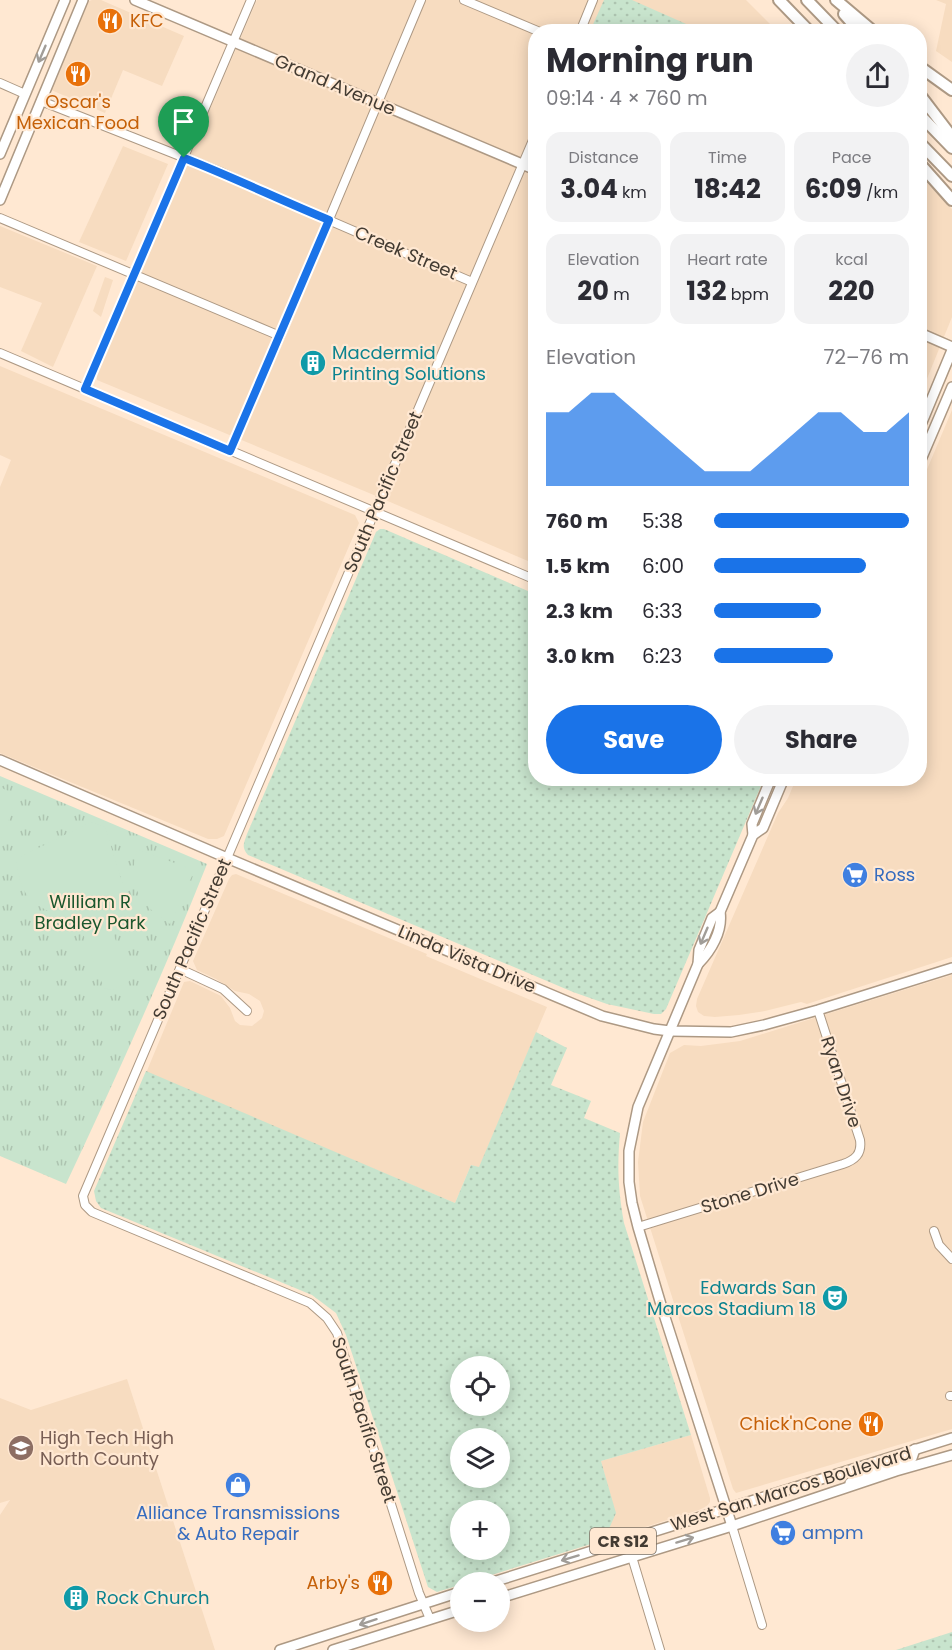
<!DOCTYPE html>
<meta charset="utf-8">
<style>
body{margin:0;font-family:Poppins,sans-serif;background:#f2f2f3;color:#2b2b33;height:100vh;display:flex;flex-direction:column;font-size:22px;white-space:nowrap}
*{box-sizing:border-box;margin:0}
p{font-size:20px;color:#7c7c81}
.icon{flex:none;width:33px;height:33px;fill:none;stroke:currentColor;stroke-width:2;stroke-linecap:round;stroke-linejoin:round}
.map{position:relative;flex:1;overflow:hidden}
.sheet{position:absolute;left:528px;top:24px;width:399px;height:762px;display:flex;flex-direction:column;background:#fff;border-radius:24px;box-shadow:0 3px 15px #0003}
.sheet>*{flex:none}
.fabs{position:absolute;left:450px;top:1356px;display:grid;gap:12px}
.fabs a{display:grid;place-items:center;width:60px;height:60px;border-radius:50%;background:#fff;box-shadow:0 3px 15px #0003;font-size:30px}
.pin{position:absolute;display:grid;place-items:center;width:51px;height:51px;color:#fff;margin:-62px -26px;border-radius:50% 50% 50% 0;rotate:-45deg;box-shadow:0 0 6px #0007}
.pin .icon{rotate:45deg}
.round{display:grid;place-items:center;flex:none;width:63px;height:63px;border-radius:32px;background:#f2f2f3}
.head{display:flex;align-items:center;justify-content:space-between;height:102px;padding:0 18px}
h1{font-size:33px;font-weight:700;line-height:45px}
.stats{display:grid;grid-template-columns:repeat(3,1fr);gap:9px;height:102px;padding:6px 18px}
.stats div{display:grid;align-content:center;border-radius:15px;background:#f2f2f3;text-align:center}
.stats b{font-size:26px;font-weight:700}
.stats small{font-size:16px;font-weight:400}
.stats p{font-size:16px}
.chart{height:168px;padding:12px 18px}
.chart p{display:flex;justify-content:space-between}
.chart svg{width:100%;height:108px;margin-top:6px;fill:#1a73e8;opacity:.7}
.action{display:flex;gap:12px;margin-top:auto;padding:12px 18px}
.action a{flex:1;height:69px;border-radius:36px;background:#1a73e8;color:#fff;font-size:24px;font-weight:700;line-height:69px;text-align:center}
.action a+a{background:#f2f2f3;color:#2b2b33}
ul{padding:0 18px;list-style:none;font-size:20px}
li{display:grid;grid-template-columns:96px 72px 1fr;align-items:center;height:45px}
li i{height:15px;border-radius:8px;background:#1a73e8}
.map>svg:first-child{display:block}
.built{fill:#f7dcc0}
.grass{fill:url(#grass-dots);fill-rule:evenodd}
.park{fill:url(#park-tufts)}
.garden{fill:#c8e4cd}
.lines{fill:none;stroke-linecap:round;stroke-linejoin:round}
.minor-casing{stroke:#ad9984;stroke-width:10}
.major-casing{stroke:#ad9984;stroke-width:12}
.highway-casing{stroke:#ad9984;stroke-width:14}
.minor{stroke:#fff;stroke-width:8}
.major{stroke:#fff;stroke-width:9}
.highway{stroke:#fff;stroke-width:10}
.oneway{stroke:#a19d98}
.route-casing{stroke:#fff;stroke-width:12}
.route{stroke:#1a73e8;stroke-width:8}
.labels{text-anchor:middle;stroke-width:4.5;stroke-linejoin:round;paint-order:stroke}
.shield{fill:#ffe8d2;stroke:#7b6f62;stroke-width:1.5}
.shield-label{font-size:16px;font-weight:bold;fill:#433b32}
.food-label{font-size:18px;fill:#c56008;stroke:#ffe8d2;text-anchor:end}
.street-label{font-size:18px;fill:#433b32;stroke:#ffe8d2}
.culture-label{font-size:18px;fill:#0d838f;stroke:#ffe8d2;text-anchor:start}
.shop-label{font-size:18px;fill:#366cbe;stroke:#ffe8d2;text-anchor:start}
.park-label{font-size:18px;fill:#1b572e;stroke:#ffe8d2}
.education-label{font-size:18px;fill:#785e54;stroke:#ffe8d2;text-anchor:start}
</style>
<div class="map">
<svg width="952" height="1650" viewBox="0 0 952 1650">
<defs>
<pattern id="grass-dots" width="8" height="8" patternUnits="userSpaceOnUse" patternTransform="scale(1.5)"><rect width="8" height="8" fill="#c8e4cd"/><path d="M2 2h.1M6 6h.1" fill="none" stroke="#adc4b0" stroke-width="1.8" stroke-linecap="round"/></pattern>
<pattern id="park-tufts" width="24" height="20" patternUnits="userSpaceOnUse" patternTransform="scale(1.5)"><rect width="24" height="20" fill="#c8e4cd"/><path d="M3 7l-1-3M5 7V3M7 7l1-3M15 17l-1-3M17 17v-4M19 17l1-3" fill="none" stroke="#adc4b0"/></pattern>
</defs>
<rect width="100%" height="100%" fill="#ffe8d2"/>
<!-- built -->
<g class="built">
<path d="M92,0H101L184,36L162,86L123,70L105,113L51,90L89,1Z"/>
<path d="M257,0H746L777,31L536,32L535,564L369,493L97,380V372Z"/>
<path d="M936,0H952V62L936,51L946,4Z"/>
<path d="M123,146L168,164L126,261L79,242Z"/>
<path d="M920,176L952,209V317L920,396Z"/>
<path d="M0,226L97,266L53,367L21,351L42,303L0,287Z"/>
<path d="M105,277L113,280L101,317L93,311Z"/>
<path d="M0,366L355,515L359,523L224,836L217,839H208L0,753V487L11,460L0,455Z"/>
<path d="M952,410V957L807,1004L801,1002L765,1011L739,1015L715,1017L704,1016L698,1012L696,1006L697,999L778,813L788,798L796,779L920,778V486Z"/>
<path d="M236,874L427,954L426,956L547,1007L479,1168L471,1165L455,1203L146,1073L184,982L190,981L221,996L230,1008L235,1021L240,1025L252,1026L262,1018L264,1011L260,1001L249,994L235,991L216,979L197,970L193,961L229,879L232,875Z"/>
<path d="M952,975V1429L736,1493L733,1489L640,1196L638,1162L643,1122L670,1053L684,1045L701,1046L740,1041Z"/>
<path d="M127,1379L215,1650H0V1515L10,1500L0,1503V1398L31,1410Z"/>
<path d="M691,1435L710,1498V1502L707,1506L699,1510L604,1540L615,1513L601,1461Z"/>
</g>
<!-- grass -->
<g class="grass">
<path d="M604,0H632L702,31H590Z"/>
<path d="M380,529H384L535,594L536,778L764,779L666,1009L661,1014H654L607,1004L573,992L248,855C241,847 244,843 247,834L376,532Z"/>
<path d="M536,1032L567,1048L551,1085L591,1101L584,1118L620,1133C617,1166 618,1190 624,1223L691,1435L601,1461L616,1513L604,1540L469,1582H460V1585L437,1592L428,1587L346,1335L336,1313L312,1295L101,1208L96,1201L94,1191L146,1071L455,1203L471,1165L479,1167ZM500,1366V1406H460V1366ZM460,1438H500V1478H460ZM500,1510V1550H460V1510Z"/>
<path d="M952,1632V1650H896Z"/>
</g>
<!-- park -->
<path class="park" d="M0,776L207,864C164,972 116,1078 66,1184L0,1156Z"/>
<!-- garden -->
<g class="garden">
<path d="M0,787L8,791L14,806L0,843Z"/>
<path d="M91,822L105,827L131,911C116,917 97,924 80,922C68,921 38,908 30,899C20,888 18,872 16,859Z"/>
<path d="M137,849L188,868L192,876L170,924C139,904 127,886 137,849Z"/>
<path d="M103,922L109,924L131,977L128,983L111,990L104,988L83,934L85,929Z"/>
</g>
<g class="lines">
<!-- minor casing -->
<g class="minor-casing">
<g id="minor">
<path d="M464,0L540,32"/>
<path d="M580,32L593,0"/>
<path d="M0,83L25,94"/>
<path d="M41,101L223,173L259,190L472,282"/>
<path d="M0,218L280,336"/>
<path d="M0,353L536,580"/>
<path d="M85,389L251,0"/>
<path d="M230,451L280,336L421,0"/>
<path d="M180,969L223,989L247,1011"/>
<path d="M638,1227L843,1164C855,1160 862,1154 860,1140L818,1010"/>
<path d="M934,1231L939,1245L952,1259"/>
<path d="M950,1396H952"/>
<path d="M732,1526L762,1625"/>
<path d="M632,1557L660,1650"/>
<path d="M430,1619L419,1593L337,1333L327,1318L310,1303L92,1212L85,1205L83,1196L536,133"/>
</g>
</g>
<!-- major casing -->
<g class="major-casing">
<g id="major">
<path d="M135,0L536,170"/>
<path d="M0,154L65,0"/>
<path d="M0,200L83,0"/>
<path d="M920,333L952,347"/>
<path d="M920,427L952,350"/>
<path d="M920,462L952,387"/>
<path d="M0,760L227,858L602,1016L654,1029L670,1031L731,1032L764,1025L818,1010L952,968"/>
<path d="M753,835L752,824L771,778"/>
<path d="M720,912L712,918L699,950L698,964L638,1107L629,1151V1182L632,1203L638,1227L662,1308L732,1526"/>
<path d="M698,964C711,951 723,931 720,912L753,835L763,828L784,778"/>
<path d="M850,1483L867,1473L912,1458L915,1449"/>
<path d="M493,1582L952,1438"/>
<path d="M500,1598L732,1526L896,1471L952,1455"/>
<path d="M280,1650L460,1592"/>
<path d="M333,1650L460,1610"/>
</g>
</g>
<!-- highway casing -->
<g class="highway-casing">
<g id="highway">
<path d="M779,0L810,32"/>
<path d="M807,0L838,32"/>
<path d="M836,0L874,32"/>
<path d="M844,14L860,32"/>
<path d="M920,67L952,90"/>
<path d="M920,95L952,137"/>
<path d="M920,115L952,148"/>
<path d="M920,143L952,176"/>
<path d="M920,164L952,200"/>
</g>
</g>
<!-- minor -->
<use href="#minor" class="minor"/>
<!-- major -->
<use href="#major" class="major"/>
<!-- highway -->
<use href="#highway" class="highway"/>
</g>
<!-- one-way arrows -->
<defs><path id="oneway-shaft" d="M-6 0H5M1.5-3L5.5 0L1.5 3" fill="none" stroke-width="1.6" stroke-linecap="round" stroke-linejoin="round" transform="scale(1.5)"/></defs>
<g class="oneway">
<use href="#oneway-shaft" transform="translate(42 54) rotate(113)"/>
<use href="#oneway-shaft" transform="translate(759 806) rotate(113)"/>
<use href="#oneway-shaft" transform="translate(704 936) rotate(113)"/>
<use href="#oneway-shaft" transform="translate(685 1540) rotate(-17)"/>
<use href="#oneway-shaft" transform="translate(570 1558) rotate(163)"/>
<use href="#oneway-shaft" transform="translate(368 1622) rotate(162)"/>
</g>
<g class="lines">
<!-- route casing -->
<g class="route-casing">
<path id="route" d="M184,158C233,177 280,200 329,220L230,451L85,389Z"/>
</g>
<!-- route -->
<use href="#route" class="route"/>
</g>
<!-- icons -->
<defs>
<g id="restaurant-disc" transform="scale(1.35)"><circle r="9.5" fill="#e8710a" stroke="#ffe8d2"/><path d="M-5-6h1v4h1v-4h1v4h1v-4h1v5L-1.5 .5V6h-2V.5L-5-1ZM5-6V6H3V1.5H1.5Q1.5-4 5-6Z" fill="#fff"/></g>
<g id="building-disc" transform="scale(1.35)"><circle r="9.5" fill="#0f9aa8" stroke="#ffe8d2"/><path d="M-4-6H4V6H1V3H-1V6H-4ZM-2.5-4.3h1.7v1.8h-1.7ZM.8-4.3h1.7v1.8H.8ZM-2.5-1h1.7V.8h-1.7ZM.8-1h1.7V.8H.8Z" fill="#fff"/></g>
<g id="supermarket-disc" transform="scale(1.35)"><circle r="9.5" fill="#3f7fe0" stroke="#ffe8d2"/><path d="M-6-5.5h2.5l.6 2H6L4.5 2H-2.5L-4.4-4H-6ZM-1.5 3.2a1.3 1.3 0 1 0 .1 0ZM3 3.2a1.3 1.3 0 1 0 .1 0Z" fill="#fff"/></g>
<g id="theatre-disc" transform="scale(1.35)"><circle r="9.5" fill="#0f9aa8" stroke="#ffe8d2"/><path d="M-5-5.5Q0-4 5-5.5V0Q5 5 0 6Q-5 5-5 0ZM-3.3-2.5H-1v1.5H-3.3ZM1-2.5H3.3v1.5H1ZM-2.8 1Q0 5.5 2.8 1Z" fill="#fff"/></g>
<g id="school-disc" transform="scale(1.35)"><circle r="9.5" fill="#8d6e63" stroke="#ffe8d2"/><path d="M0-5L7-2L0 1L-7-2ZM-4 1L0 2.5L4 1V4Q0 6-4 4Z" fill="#fff"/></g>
<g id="shop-disc" transform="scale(1.35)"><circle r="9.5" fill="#3f7fe0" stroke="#ffe8d2"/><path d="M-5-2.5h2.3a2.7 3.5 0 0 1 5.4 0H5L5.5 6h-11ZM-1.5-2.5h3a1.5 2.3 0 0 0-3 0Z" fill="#fff"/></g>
</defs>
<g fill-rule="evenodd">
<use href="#restaurant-disc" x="110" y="21"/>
<use href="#restaurant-disc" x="78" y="74"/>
<use href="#building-disc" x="313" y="363"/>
<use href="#supermarket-disc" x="855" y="875"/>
<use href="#theatre-disc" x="835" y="1298"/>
<use href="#restaurant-disc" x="871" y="1424"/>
<use href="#school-disc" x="21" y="1448"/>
<use href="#shop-disc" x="238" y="1485"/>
<use href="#supermarket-disc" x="783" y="1533"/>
<use href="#restaurant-disc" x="380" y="1583"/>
<use href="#building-disc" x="76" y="1598"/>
</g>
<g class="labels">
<!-- shield labels -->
<rect class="shield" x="590" y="1528" width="66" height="26" rx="4.5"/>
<g class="shield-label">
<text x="623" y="1547">CR S12</text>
</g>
<!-- food labels -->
<g class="food-label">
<text x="130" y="27" text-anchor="start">KFC</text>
<text x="78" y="108" text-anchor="middle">Oscar's<tspan x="78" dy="21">Mexican Food</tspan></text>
<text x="852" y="1430">Chick'nCone</text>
<text x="360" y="1589">Arby's</text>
</g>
<!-- street labels -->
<g class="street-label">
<text transform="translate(335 85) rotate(23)" y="6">Grand Avenue</text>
<text transform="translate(406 253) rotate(23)" y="6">Creek Street</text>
<text transform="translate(383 492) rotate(-67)" y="6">South Pacific Street</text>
<text transform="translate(192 939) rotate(-67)" y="6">South Pacific Street</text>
<text transform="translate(467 959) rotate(23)" y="6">Linda Vista Drive</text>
<text transform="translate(841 1082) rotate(72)" y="6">Ryan Drive</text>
<text transform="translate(750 1193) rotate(-17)" y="6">Stone Drive</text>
<text transform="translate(364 1420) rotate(72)" y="6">South Pacific Street</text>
<text transform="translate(791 1489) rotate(-17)" y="6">West San Marcos Boulevard</text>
</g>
<!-- culture labels -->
<g class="culture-label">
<text x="332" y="359">Macdermid<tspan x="332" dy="21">Printing Solutions</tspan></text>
<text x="816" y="1294" text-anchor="end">Edwards San<tspan x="816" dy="21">Marcos Stadium 18</tspan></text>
<text x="96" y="1604">Rock Church</text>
</g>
<!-- shop labels -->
<g class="shop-label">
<text x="874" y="881">Ross</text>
<text x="238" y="1519" text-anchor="middle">Alliance Transmissions<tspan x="238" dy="21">&amp; Auto Repair</tspan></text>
<text x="802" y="1539">ampm</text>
</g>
<!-- park labels -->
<g class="park-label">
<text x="90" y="908">William R<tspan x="90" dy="21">Bradley Park</tspan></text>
</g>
<!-- education labels -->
<g class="education-label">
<text x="40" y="1444">High Tech High<tspan x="40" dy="21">North County</tspan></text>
</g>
</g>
</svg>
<div class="fabs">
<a><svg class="icon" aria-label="locate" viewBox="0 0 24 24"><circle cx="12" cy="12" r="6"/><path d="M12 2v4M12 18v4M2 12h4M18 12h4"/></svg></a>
<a><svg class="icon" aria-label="layers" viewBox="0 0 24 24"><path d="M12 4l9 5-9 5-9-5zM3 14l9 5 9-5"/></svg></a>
<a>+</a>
<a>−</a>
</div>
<div class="pin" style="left:184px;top:158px;background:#1e9e55"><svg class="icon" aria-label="arrive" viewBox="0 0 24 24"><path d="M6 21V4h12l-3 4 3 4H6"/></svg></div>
<section class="sheet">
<div class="head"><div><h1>Morning run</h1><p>09:14 · 4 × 760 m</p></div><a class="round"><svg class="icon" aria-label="share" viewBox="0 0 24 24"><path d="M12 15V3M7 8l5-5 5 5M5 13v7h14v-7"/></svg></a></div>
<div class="stats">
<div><p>Distance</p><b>3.04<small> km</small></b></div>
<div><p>Time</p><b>18:42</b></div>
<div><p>Pace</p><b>6:09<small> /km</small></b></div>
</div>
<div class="stats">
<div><p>Elevation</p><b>20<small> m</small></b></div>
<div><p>Heart rate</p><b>132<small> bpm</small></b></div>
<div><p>kcal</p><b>220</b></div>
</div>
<div class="chart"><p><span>Elevation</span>72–76 m</p>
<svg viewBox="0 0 160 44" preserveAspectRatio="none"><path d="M0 44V14L10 14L20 6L30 6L40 14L50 22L60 30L70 38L80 38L90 38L100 30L110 22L120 14L130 14L140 22L150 22L160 14V44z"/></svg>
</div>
<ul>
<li><b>760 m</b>5:38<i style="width:100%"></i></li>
<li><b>1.5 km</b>6:00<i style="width:78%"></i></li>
<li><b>2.3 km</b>6:33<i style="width:55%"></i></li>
<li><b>3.0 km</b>6:23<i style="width:61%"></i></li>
</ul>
<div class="action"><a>Save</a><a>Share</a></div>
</section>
</div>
